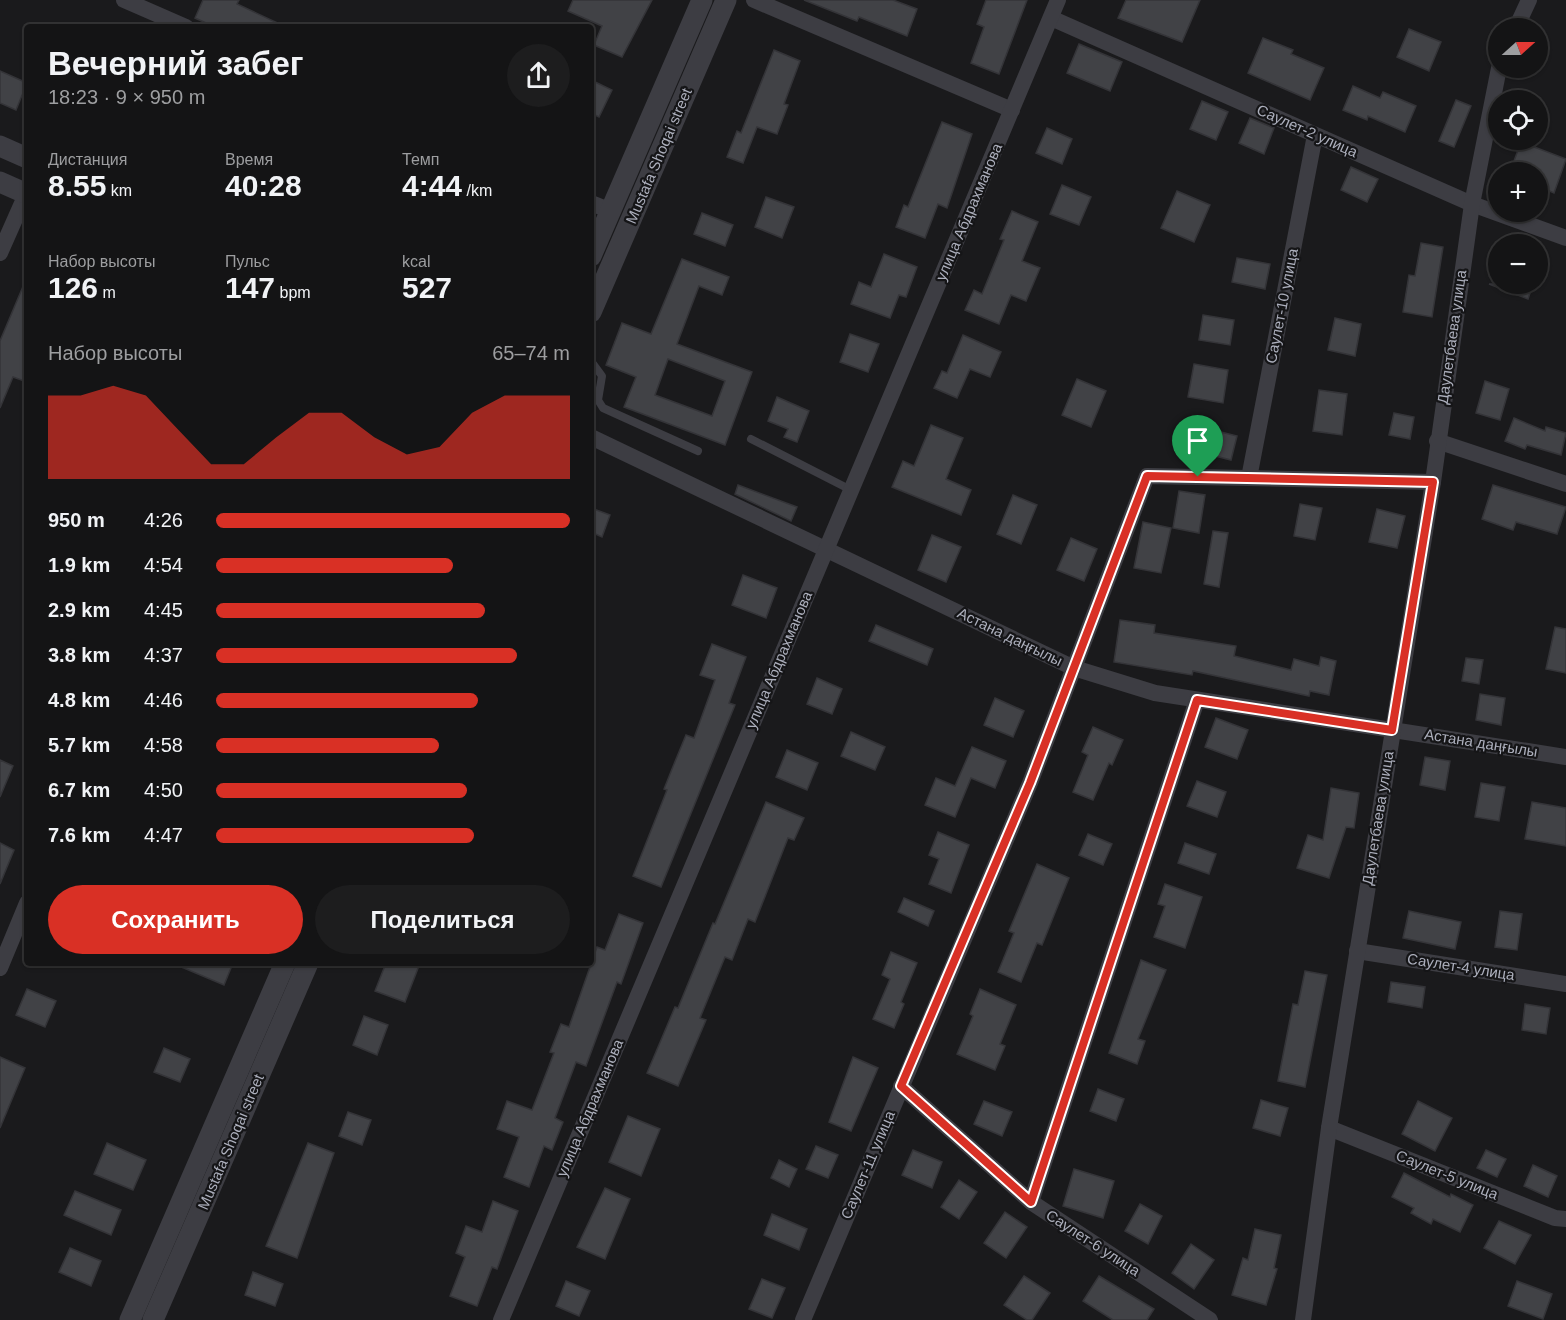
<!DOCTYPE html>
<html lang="ru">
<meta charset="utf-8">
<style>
body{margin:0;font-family:Helvetica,sans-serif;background:#1d1d1e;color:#f1f3f6;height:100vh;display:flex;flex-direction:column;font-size:22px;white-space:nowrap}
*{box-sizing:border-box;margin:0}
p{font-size:20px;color:#9d9ea0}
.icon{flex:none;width:33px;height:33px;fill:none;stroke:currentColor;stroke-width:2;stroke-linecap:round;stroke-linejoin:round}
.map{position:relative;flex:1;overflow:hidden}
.details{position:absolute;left:24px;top:24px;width:570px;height:942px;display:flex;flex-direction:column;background:#141415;border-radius:6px;box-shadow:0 2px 4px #0004,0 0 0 2px #333334}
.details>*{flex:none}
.needle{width:39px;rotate:69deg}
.buttons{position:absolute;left:1488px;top:18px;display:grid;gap:12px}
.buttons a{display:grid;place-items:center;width:60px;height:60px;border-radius:50%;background:#141415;box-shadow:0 2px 4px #0004,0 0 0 2px #333334;font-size:30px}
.pin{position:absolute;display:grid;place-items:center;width:51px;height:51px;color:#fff;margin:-62px -26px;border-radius:50% 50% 50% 0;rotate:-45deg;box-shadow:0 0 6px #0007}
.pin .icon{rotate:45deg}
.round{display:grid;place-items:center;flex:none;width:63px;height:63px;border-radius:32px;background:#1d1d1e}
.overview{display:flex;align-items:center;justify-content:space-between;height:102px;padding:0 24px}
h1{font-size:33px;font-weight:600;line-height:45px}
.stats{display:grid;grid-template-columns:repeat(3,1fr);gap:9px;height:102px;padding:6px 24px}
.stats div{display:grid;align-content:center}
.stats b{font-size:30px;font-weight:600}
.stats small{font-size:16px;font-weight:400}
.stats p{font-size:16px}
.chart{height:168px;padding:12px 24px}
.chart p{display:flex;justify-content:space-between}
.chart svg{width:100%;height:108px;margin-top:6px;fill:#d93025;opacity:.7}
.button{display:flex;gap:12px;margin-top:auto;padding:12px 24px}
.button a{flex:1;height:69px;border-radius:36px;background:#d93025;color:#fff;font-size:24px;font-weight:600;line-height:69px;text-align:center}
.button a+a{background:#1d1d1e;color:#f1f3f6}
ul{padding:0 24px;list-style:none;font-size:20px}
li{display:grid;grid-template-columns:96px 72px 1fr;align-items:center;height:45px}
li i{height:15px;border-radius:8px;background:#d93025}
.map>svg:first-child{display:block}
.building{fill:#414246;stroke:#343438;stroke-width:1.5;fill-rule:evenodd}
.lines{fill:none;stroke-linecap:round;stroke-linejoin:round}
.service{stroke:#3d3d43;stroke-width:8}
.minor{stroke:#3d3d43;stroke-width:16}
.tertiary{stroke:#3d3d43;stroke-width:21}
.route-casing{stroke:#fff;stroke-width:12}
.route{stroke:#d93025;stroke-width:8}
.labels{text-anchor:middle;stroke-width:4.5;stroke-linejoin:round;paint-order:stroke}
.street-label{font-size:15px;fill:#acafbc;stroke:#151517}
</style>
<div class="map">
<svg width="1566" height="1320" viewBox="0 0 1566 1320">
<rect width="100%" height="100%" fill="#1a1a1c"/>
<!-- building -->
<g class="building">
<path d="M203,0H239L237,4L286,27H215L195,18Z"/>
<path d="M573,0H652L622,57L594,45L602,26L568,11Z"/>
<path d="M804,0H893L917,9L907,36L859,17L857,21Z"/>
<path d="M986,0H1027L999,74L971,63L984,27L977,24Z"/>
<path d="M1126,0H1200L1182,42L1118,18Z"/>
<path d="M1409,29L1441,42L1429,71L1397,57Z"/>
<path d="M1263,38L1293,50L1291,54L1324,68L1310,100L1248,73Z"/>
<path d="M1079,44L1122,62L1110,91L1067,73Z"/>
<path d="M774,50L800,61L784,104L788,105L777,134L757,127L743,163L727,157L737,131L741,133Z"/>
<path d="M0,71L27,83L16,110L0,103Z"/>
<path d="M591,80L612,90L599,117L591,113Z"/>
<path d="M1353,86L1380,98L1383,92L1416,106L1405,132L1368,116L1367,120L1343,110Z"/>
<path d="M1456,100L1471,106L1454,147L1439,141Z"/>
<path d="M1202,101L1228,112L1216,140L1190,129Z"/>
<path d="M1250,118L1274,128L1264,154L1239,143Z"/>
<path d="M942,122L972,134L947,208L938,204L925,238L896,227L904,205L908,207Z"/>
<path d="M1047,128L1072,139L1062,164L1036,153Z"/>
<path d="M1521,142L1566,159L1554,193L1538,186V172H1510Z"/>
<path d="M1351,167L1378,179L1367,202L1341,190Z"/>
<path d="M1062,185L1091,197L1079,225L1050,214Z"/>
<path d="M1177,191L1210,205L1194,242L1161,228Z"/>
<path d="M766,197L794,207L782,238L755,227Z"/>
<path d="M1012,211L1038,222L1022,261L1040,268L1026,301L1011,295L999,324L965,310L974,290L982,294L1004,240L1000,239Z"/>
<path d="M702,213L733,225L725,246L694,234Z"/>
<path d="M1421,243L1443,247L1432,317L1403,312L1409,275L1415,276Z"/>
<path d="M884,254L917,267L906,297L899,295L890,318L851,304L859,282L871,287Z"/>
<path d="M1237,258L1270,264L1265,289L1232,282Z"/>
<path d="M682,259L729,277L722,295L699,286L677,344L752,372L725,445L624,407L636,377L606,365L622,323L651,334ZM668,359L725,381L712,416L655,395Z"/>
<path d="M27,277V382L13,377L0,408V341Z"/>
<path d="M1489,284H1533L1528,299Z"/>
<path d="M1203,315L1234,320L1230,345L1199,340Z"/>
<path d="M1335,318L1361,324L1355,356L1328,350Z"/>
<path d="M850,334L879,344L868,372L840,362Z"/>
<path d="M963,335L1001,352L990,377L970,369L957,398L934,388L942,371L947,373Z"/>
<path d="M1194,364L1228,370L1223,403L1188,397Z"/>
<path d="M1077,379L1106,391L1091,427L1062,415Z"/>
<path d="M1485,381L1509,389L1500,420L1476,413Z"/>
<path d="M1319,390L1347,394L1342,435L1313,431Z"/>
<path d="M777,397L809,411L797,442L784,437L788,429L768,421Z"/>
<path d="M1394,413L1414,417L1410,439L1389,435Z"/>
<path d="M1514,418L1545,431L1546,427L1566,433L1561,455L1527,445L1525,449L1505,441Z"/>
<path d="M931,425L963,438L946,479L971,490L961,515L892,487L903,461L914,466Z"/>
<path d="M1213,430L1237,436L1231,460L1207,454Z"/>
<path d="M738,485L797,507L791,521L735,494Z"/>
<path d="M1493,485L1566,507L1557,534L1516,522L1513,530L1482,519Z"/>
<path d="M1179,491L1205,495L1199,533L1173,528Z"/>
<path d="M1013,495L1037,505L1021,544L997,534Z"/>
<path d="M1300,504L1322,508L1315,540L1294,536Z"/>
<path d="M591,508L610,515L602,537L591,532Z"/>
<path d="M1377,509L1405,516L1397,548L1369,542Z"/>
<path d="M1143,522L1171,528L1161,573L1134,568Z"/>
<path d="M1213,531L1228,533L1219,587L1204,584Z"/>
<path d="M932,535L961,547L946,582L918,570Z"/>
<path d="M1071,538L1097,549L1084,581L1057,570Z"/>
<path d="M743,575L777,588L766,618L732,605Z"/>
<path d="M1120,620L1155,625L1154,633L1236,646L1234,656L1291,670L1294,659L1319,666L1321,657L1336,661L1329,695L1310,691L1309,696L1193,671L1192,675L1114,662Z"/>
<path d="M876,625L933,649L927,665L869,641Z"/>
<path d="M1555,627L1566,629V673L1546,669Z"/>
<path d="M712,644L746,657L729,703L735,705L661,887L633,876L667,790L664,789L674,764L686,735L694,738L715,680L700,675Z"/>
<path d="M1466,658L1483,660L1479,684L1462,681Z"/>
<path d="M817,678L842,689L832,714L807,704Z"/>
<path d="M1480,694L1505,698L1501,725L1476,720Z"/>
<path d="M995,698L1024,711L1013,737L984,725Z"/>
<path d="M1216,718L1248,730L1237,759L1205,747Z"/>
<path d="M1093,727L1123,740L1112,765L1109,763L1093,800L1073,792L1088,755L1082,752Z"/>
<path d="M851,732L885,747L875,770L841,756Z"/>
<path d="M972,747L1006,761L995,788L971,778L955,817L925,805L936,778L955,786Z"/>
<path d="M787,750L818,763L807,790L776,777Z"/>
<path d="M1425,757L1450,761L1445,790L1420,785Z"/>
<path d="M0,760L13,766L0,797Z"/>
<path d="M1197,781L1226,792L1217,817L1187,806Z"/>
<path d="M1481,783L1505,787L1499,821L1475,817Z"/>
<path d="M1331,788L1359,793L1354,828L1346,827L1329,878L1297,868L1308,835L1323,840Z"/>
<path d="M766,802L804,818L794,840L788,838L755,922L748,919L732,960L725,957L700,1018L706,1020L678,1086L647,1073L675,1007L678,1008L713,923L715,924Z"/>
<path d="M1532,802L1566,808V846L1525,839Z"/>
<path d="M938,832L969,845L951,893L929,884L939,859L929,855Z"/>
<path d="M1088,834L1112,844L1103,865L1079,855Z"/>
<path d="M0,843L14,850L0,884Z"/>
<path d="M1185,843L1216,854L1209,874L1178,863Z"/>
<path d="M1037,864L1069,878L1042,945L1037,943L1021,982L998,972L1014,933L1009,931Z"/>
<path d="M1165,884L1202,897L1185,948L1154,937L1165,906L1158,904Z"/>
<path d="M904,898L934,911L928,926L898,912Z"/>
<path d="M1409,911L1461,922L1455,949L1403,938Z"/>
<path d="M1500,911L1522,914L1517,950L1495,947Z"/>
<path d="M619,914L643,923L621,984L617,982L586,1066L576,1062L555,1118L563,1122L552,1150L544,1146L529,1187L504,1177L519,1137L497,1129L507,1101L532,1110L554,1053L550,1052L561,1024L569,1027L597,947L605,950Z"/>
<path d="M891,952L917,963L901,1002L904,1004L894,1028L873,1019L890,979L882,975Z"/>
<path d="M1141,960L1166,970L1138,1039L1145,1041L1137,1064L1109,1053Z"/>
<path d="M172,963H233L224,985Z"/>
<path d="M386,963H420L405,1002L375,991Z"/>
<path d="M1305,971L1327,975L1305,1087L1278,1081L1293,1004L1298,1005Z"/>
<path d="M1391,982L1425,987L1422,1008L1388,1002Z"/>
<path d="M27,989L56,1001L45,1027L16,1015Z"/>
<path d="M980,989L1016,1005L1000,1044L1005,1046L995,1070L957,1054L973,1016L970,1014Z"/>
<path d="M1525,1004L1550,1008L1546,1034L1522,1030Z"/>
<path d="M364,1016L388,1025L377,1055L353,1045Z"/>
<path d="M164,1048L190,1059L180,1082L154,1072Z"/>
<path d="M0,1057L25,1068L0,1128Z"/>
<path d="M853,1057L878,1068L851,1131L829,1122Z"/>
<path d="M1098,1089L1124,1099L1116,1121L1090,1111Z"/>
<path d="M1261,1100L1288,1108L1280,1136L1253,1128Z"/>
<path d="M984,1101L1012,1112L1002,1136L974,1124Z"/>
<path d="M1418,1101L1452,1118L1435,1151L1402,1134Z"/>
<path d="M348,1112L371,1120L362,1145L339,1136Z"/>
<path d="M628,1116L660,1129L641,1176L609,1162Z"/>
<path d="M107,1143L146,1160L133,1190L94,1174Z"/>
<path d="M308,1143L334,1153L297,1258L266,1246Z"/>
<path d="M816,1146L838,1155L828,1178L806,1169Z"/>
<path d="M913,1150L942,1162L932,1188L902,1175Z"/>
<path d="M1486,1150L1506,1159L1497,1177L1477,1168Z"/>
<path d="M779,1160L797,1169L789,1187L771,1178Z"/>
<path d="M1533,1165L1557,1176L1548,1197L1524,1186Z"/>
<path d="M1074,1169L1114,1181L1103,1218L1063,1206Z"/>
<path d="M1404,1173L1450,1197L1451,1194L1473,1205L1460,1232L1433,1219L1431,1224L1411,1213L1414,1208L1392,1197Z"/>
<path d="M959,1180L977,1192L959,1219L941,1207Z"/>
<path d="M605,1188L630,1199L605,1259L577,1247Z"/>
<path d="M75,1191L121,1210L111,1235L64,1215Z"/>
<path d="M493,1201L518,1211L497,1269L492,1267L477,1306L450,1296L465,1257L456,1253L466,1226L482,1232Z"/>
<path d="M1140,1204L1162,1216L1148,1244L1125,1231Z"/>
<path d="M1005,1212L1027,1227L1006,1258L984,1243Z"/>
<path d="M772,1214L807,1229L799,1250L764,1235Z"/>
<path d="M1499,1221L1531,1235L1515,1264L1484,1248Z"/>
<path d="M1255,1229L1281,1235L1274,1268L1277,1269L1266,1305L1232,1295L1243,1258L1248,1260Z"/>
<path d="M1191,1244L1214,1260L1194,1289L1172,1273Z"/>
<path d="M70,1248L101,1261L91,1286L59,1272Z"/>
<path d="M253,1272L283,1284L275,1306L245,1295Z"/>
<path d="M1024,1276L1050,1293L1032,1320H1027L1004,1305Z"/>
<path d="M1099,1276L1154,1309L1147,1320H1113L1083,1301Z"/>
<path d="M762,1279L785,1288L772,1318L749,1309Z"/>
<path d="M566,1281L590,1291L579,1316L556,1306Z"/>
<path d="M1517,1281L1552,1294L1543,1319L1508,1306Z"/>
</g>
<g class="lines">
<!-- service -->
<g class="service">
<path d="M591,361L602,376L598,400L603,408L698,451"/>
<path d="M751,439L851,490"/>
</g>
<!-- minor -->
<g class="minor">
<path d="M124,0L186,27"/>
<path d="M754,0L1012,110"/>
<path d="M1051,18L1472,204L1566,238"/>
<path d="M1516,28L1529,0"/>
<path d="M591,203L611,211"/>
<path d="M0,253L27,192"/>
<path d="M591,437L1074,668L1155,693L1566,757"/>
<path d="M1437,441L1566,484"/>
<path d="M1249,478L1315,135"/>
<path d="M1357,951L1566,984"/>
<path d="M0,968L27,903"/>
<path d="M901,1086L1031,1202L1210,1320"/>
<path d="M1329,1128L1555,1218L1566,1219"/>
<path d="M1031,1202L1197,700"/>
<path d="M501,1320L1058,0"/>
<path d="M803,1320L1030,783L1147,476L1433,482"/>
<path d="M1303,1320L1329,1128L1433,482L1472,204L1499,68"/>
</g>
<!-- tertiary -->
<g class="tertiary">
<path d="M0,146L27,158"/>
<path d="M0,182L27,194"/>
<path d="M591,256L702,0"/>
<path d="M591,312L726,0"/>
<path d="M130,1320L285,963"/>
<path d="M153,1320L308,963"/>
</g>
</g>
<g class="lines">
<!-- route casing -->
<g class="route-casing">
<path id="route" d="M1147,476L1433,482L1392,730L1197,700L1031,1202L901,1086L1030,783Z"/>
</g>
<!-- route -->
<use href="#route" class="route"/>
</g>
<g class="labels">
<!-- street labels -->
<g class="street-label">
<text transform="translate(1307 131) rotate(24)" y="5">Саулет-2 улица</text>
<text transform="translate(659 156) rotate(-67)" y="5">Mustafa Shoqai street</text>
<text transform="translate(969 212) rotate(-67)" y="5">улица Абдрахманова</text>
<text transform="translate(1282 306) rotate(-79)" y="5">Саулет-10 улица</text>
<text transform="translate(1452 337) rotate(-82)" y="5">Даулетбаева улица</text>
<text transform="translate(1010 637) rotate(26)" y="5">Астана даңғылы</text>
<text transform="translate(779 660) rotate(-67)" y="5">улица Абдрахманова</text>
<text transform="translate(1481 743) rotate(9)" y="5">Астана даңғылы</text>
<text transform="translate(1378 818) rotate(-81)" y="5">Даулетбаева улица</text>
<text transform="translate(1461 967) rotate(9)" y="5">Саулет-4 улица</text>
<text transform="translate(590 1108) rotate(-67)" y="5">улица Абдрахманова</text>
<text transform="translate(231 1142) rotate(-67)" y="5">Mustafa Shoqai street</text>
<text transform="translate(868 1165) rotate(-67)" y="5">Саулет-11 улица</text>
<text transform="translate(1447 1175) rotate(22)" y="5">Саулет-5 улица</text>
<text transform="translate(1093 1243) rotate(33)" y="5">Саулет-6 улица</text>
</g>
</g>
</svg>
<div class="buttons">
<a><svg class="needle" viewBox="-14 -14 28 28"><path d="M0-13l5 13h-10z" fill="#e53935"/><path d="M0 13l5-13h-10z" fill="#9d9ea0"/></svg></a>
<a><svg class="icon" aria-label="locate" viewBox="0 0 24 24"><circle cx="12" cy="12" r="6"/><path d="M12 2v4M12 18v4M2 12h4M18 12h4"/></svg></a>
<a>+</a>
<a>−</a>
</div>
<div class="pin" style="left:1198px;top:477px;background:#1e9e55"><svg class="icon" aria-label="arrive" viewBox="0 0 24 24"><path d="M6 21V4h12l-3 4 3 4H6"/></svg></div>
<section class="details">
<div class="overview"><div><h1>Вечерний забег</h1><p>18:23 · 9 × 950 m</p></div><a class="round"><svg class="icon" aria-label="share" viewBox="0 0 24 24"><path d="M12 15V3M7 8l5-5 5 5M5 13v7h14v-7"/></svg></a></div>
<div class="stats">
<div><p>Дистанция</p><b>8.55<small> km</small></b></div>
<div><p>Время</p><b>40:28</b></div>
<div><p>Темп</p><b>4:44<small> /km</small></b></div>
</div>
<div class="stats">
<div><p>Набор высоты</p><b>126<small> m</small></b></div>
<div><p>Пульс</p><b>147<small> bpm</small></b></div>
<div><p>kcal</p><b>527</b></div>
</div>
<div class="chart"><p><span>Набор высоты</span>65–74 m</p>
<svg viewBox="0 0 160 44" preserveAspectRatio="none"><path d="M0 44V10L10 10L20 6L30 10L40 24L50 38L60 38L70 27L80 17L90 17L100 27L110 34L120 31L130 17L140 10L150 10L160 10V44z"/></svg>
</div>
<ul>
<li><b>950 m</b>4:26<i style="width:100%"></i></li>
<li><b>1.9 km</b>4:54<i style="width:67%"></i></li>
<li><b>2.9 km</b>4:45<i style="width:76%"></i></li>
<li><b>3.8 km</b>4:37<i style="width:85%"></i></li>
<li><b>4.8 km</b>4:46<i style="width:74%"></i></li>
<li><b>5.7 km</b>4:58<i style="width:63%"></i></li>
<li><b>6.7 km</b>4:50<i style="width:71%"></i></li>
<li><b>7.6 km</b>4:47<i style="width:73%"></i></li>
</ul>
<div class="button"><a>Сохранить</a><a>Поделиться</a></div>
</section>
</div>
